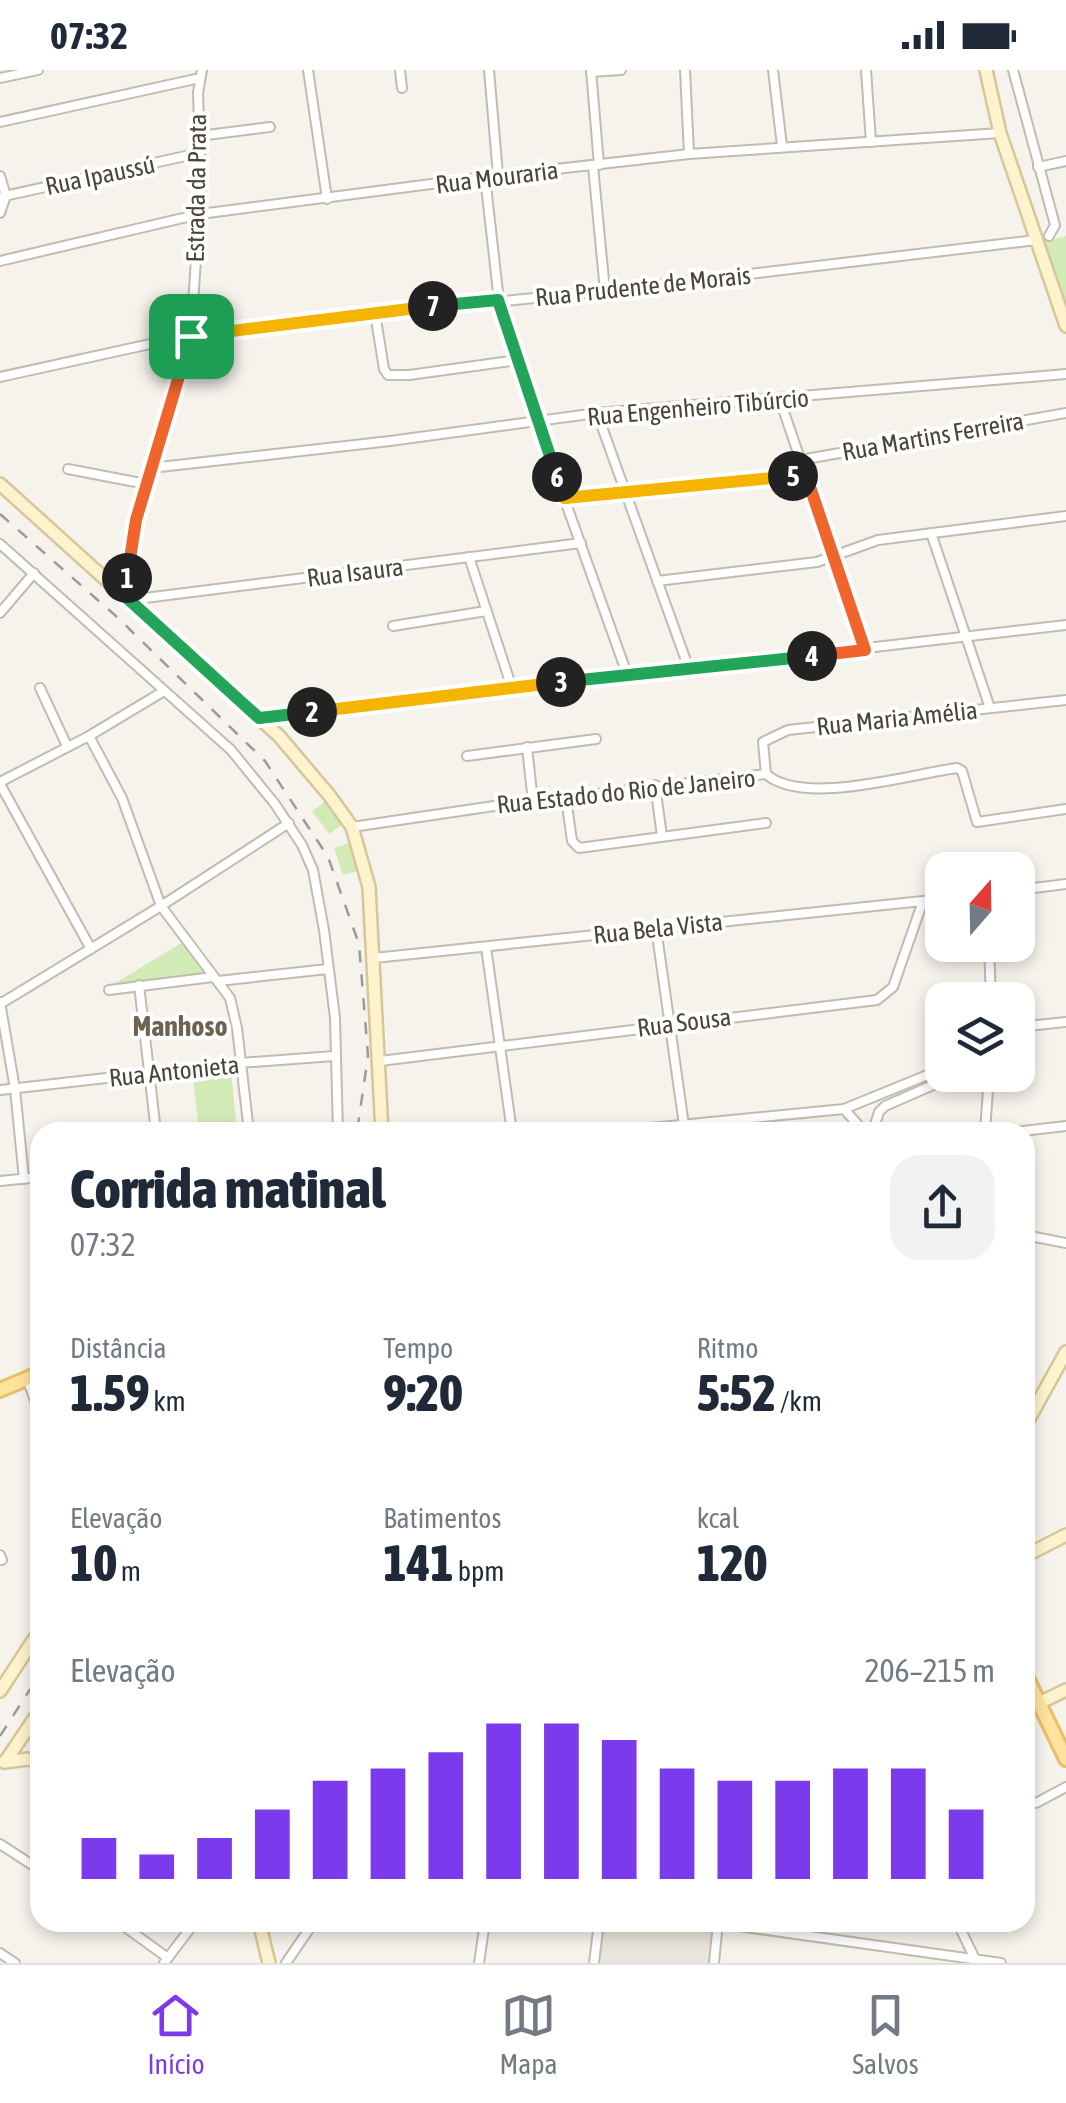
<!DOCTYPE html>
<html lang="pt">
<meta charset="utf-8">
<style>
body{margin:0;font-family:"Asap Condensed",sans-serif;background:#f2f2f3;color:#1f2937;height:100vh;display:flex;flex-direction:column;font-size:38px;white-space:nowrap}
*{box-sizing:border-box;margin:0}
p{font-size:32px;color:#747a83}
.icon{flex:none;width:55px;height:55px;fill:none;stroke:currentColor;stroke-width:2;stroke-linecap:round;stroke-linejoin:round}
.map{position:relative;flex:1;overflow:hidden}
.details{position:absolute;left:30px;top:1052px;width:1005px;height:810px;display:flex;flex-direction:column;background:#fff;border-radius:30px;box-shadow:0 5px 15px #0003}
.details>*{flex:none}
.needle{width:65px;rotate:20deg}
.controls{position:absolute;left:925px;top:782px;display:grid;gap:20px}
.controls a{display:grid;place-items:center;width:110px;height:110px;border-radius:20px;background:#fff;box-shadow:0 5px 15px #0003;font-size:50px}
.pin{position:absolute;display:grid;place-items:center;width:85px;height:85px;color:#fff;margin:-42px;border-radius:20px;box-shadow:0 5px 15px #0006}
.km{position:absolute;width:50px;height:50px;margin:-25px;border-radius:50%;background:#222;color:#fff;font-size:28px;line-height:50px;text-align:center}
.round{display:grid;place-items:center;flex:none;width:105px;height:105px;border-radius:30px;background:#f2f2f3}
.summary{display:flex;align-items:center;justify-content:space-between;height:170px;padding:0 40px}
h1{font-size:55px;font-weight:800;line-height:75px}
.stats{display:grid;grid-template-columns:repeat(3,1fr);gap:15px;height:170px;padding:10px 40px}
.stats div{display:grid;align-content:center}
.stats b{font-size:50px;font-weight:800}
.stats small{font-size:28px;font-weight:400}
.stats p{font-size:28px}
.chart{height:280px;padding:20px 40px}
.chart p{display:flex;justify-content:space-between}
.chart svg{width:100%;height:180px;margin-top:10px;stroke:#7c3aed;stroke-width:6}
.status{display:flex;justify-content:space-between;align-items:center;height:70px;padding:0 50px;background:#fff;direction:ltr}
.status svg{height:28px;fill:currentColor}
.tabs{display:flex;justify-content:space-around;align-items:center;height:140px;border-top:2px solid #e0e1e3;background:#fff;font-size:28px;color:#747a83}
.tabs a{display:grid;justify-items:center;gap:5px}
.tabs .on{color:#7c3aed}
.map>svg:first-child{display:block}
.residential{fill:#eae5da}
.green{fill:#d2eab5}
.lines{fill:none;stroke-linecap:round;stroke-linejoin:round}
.street-casing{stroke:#c2bbae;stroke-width:12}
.secondary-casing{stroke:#d6c79b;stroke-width:16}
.primary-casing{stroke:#e6c16a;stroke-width:18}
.street{stroke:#fff;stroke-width:8}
.secondary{stroke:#fff3cd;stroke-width:11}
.primary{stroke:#ffe39c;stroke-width:12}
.rail{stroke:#9a9a9a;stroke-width:2.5;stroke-dasharray:12 12;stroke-linecap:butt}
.split-1-casing{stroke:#fff;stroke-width:20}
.split-2-casing{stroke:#fff;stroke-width:20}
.split-3-casing{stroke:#fff;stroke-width:20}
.split-4-casing{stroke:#fff;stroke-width:20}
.split-5-casing{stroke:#fff;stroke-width:20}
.split-6-casing{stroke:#fff;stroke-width:20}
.split-7-casing{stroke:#fff;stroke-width:20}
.split-8-casing{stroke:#fff;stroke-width:20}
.split-1{stroke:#f0652b;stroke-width:12}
.split-2{stroke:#22a559;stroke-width:12}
.split-3{stroke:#f5b400;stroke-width:12}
.split-4{stroke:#22a559;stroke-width:12}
.split-5{stroke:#f0652b;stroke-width:12}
.split-6{stroke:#f5b400;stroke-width:12}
.split-7{stroke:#22a559;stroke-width:12}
.split-8{stroke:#f5b400;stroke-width:12}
.labels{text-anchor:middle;stroke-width:8;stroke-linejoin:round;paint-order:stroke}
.street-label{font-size:25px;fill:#4b4439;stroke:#fff}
.neighbourhood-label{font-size:28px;font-weight:bold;fill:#6e6250;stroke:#fff}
</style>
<div class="status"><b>07:32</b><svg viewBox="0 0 49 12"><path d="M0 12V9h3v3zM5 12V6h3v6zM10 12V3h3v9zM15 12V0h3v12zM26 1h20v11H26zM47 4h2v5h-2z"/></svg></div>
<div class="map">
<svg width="1066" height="1893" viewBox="0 0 1066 1893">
<rect width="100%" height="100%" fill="#f6f3ec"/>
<!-- residential -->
<path class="residential" d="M601,1853L718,1854L712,1893H594Z"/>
<!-- green -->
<g class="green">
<path d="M1066,166V243L1042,173Z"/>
<path d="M325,732L342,755L329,764L312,741Z"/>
<path d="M350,773L358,801L343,805L334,778Z"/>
<path d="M183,872L204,904L107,918Z"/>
<path d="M231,1002L237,1062H199L193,1006Z"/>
</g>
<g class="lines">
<!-- street casing -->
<g class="street-casing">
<g id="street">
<path d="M308,0L327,129"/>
<path d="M400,0L402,18"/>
<path d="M489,0L498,105"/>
<path d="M591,0L599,95"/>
<path d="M685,0L689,84"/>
<path d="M773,0L782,76"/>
<path d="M866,0L871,72"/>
<path d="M1013,0L1055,155L1049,166"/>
<path d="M591,2L621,0"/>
<path d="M0,8L38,0"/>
<path d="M0,52L200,8"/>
<path d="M199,66L270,57"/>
<path d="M593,96L605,221"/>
<path d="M1038,97L1066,91"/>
<path d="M0,106L6,126L0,143"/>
<path d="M485,107L499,231L537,352L627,604"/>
<path d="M0,127L199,83"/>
<path d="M0,191L200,144L485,107L689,84L1000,63"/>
<path d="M375,243L384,299L388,305H409L518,290"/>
<path d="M0,307L191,265L262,255L605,221L1036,170"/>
<path d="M780,330L865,580"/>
<path d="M597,343L689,599"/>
<path d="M800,390L1066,343"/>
<path d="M151,398L390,371L597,343L1066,304"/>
<path d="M68,399L146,414"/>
<path d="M565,428L805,405"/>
<path d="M931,463L990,638"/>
<path d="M0,474L231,680L275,734L302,775L313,800L324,860L335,948L338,1062"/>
<path d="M469,487L512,618"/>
<path d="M657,511L817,492L878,470L1066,446"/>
<path d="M125,527L136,450L191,265L201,113L198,23L202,0"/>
<path d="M129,530L581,473"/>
<path d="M0,543L34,503"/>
<path d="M393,556L486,541"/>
<path d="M40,618L67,676"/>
<path d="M259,648L1066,555"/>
<path d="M89,666L122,728L161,836L230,928L237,958L249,1062"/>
<path d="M527,677L533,732"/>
<path d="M467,686L596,669"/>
<path d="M766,704L763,672L788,660L1066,630"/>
<path d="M0,712L89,666L164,621"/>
<path d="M0,714L91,879"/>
<path d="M655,715L662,766"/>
<path d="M566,728L572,771L579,778L766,753"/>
<path d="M352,757L494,736L766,704C803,737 910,704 957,698L962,701L977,752L1066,739"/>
<path d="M1018,820L1066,814"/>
<path d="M656,858L685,1062"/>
<path d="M989,875L991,930"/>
<path d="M486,877L512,1062"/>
<path d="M374,888L942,829"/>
<path d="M218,911L328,899"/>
<path d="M139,915L156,1062"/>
<path d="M109,920L213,907"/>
<path d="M0,932L15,1019L24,1109"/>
<path d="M0,934L161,836L289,753"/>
<path d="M1018,957L1066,952"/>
<path d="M380,991L877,930L893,917L923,831"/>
<path d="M0,1020L239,993L334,986"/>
<path d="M844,1039L860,1057L875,1062"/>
<path d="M873,1061L879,1042L885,1036L956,1005"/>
<path d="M609,1062L844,1039L942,999"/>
<path d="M985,1062L989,1005"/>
<path d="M1014,1062L1066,1056"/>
<path d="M0,1111L40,1107"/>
<path d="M1025,1165L1066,1173"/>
<path d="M27,1309L40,1343"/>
<path d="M0,1485L2,1490"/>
<path d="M1025,1732L1036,1733L1066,1717"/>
<path d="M0,1774L40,1800"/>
<path d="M118,1852L168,1888"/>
<path d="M710,1852L1001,1893"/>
<path d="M957,1852L975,1889"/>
<path d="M0,1883L15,1893"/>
<path d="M164,1893L195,1852"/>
<path d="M286,1893L314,1852"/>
<path d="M479,1893L485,1852"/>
<path d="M594,1893L599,1852"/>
<path d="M714,1893L718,1852"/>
</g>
</g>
<!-- secondary casing -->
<g class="secondary-casing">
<g id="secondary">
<path d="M986,0L1000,63L1066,256"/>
<path d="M0,414L279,666L329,725L352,757L369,817L382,1062"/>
<path d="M1025,1356L1066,1282"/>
<path d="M1025,1486L1066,1465"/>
<path d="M0,1621L40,1560"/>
<path d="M1039,1633L1066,1620"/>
<path d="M4,1692L28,1689L40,1692"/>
<path d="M5,1692L40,1640"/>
<path d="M259,1852L269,1893"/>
</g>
</g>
<!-- primary casing -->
<g class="primary-casing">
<g id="primary">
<path d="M0,1320L40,1303"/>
<path d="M1025,1604L1066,1689"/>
</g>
</g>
<!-- street -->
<use href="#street" class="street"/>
<!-- secondary -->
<use href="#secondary" class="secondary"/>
<!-- primary -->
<use href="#primary" class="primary"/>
<!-- rail -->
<g class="rail">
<path d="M0,444L117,547L265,691L328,787L359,874L368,986L357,1062"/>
<path d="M0,1666L40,1604"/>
</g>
</g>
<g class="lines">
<!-- split-1 casing -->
<g class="split-1-casing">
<path id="split-1" d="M127,508L136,450L191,266"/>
</g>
<!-- split-2 casing -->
<g class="split-2-casing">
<path id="split-2" d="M127,508L126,527L259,648L312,642"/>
</g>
<!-- split-3 casing -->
<g class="split-3-casing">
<path id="split-3" d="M312,642L561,612"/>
</g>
<!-- split-4 casing -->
<g class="split-4-casing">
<path id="split-4" d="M561,612L812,586"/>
</g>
<!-- split-5 casing -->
<g class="split-5-casing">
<path id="split-5" d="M793,406L806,405L865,580L812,586"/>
</g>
<!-- split-6 casing -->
<g class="split-6-casing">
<path id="split-6" d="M557,407L565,428L793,406"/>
</g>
<!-- split-7 casing -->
<g class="split-7-casing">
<path id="split-7" d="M433,236L498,230L557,407"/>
</g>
<!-- split-8 casing -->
<g class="split-8-casing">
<path id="split-8" d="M191,266L433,236"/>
</g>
<!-- split-1 -->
<use href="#split-1" class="split-1"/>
<!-- split-2 -->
<use href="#split-2" class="split-2"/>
<!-- split-3 -->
<use href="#split-3" class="split-3"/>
<!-- split-4 -->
<use href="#split-4" class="split-4"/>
<!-- split-5 -->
<use href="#split-5" class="split-5"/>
<!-- split-6 -->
<use href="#split-6" class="split-6"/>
<!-- split-7 -->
<use href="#split-7" class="split-7"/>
<!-- split-8 -->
<use href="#split-8" class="split-8"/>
</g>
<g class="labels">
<!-- street labels -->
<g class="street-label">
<text transform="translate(100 105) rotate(-12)" y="9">Rua Ipaussú</text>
<text transform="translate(497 107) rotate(-7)" y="9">Rua Mouraria</text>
<text transform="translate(196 118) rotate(-89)" y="9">Estrada da Prata</text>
<text transform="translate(643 216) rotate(-6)" y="9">Rua Prudente de Morais</text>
<text transform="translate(698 337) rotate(-5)" y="9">Rua Engenheiro Tibúrcio</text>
<text transform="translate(933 366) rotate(-10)" y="9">Rua Martins Ferreira</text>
<text transform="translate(355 502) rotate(-7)" y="9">Rua Isaura</text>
<text transform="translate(897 648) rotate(-6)" y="9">Rua Maria Amélia</text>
<text transform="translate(626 721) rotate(-6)" y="9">Rua Estado do Rio de Janeiro</text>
<text transform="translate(658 858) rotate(-6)" y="9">Rua Bela Vista</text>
<text transform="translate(684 952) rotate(-7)" y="9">Rua Sousa</text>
<text transform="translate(174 1001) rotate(-6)" y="9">Rua Antonieta</text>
</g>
<!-- neighbourhood labels -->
<g class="neighbourhood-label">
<text x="180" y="966">Manhoso</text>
</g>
</g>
</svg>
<div class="controls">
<a><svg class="needle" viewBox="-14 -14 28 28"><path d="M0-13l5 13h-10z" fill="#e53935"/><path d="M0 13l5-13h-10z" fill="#747a83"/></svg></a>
<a><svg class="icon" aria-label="layers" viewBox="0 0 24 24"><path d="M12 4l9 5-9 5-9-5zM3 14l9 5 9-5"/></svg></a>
</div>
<div class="pin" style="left:191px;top:266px;background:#1e9e55"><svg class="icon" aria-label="arrive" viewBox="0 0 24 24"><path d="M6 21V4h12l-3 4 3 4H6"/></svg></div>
<b class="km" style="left:127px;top:508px">1</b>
<b class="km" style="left:312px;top:642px">2</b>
<b class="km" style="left:561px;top:612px">3</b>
<b class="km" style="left:812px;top:586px">4</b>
<b class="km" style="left:793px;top:406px">5</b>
<b class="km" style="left:557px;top:407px">6</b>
<b class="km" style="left:433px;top:236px">7</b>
<section class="details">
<div class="summary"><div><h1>Corrida matinal</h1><p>07:32</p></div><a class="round"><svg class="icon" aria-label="share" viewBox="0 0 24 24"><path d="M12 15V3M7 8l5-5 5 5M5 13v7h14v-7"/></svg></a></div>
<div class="stats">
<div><p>Distância</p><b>1.59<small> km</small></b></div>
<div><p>Tempo</p><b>9:20</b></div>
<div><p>Ritmo</p><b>5:52<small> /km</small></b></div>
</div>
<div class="stats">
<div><p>Elevação</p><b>10<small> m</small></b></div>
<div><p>Batimentos</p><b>141<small> bpm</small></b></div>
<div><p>kcal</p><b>120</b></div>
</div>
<div class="chart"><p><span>Elevação</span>206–215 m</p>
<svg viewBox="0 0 160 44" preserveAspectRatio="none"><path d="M5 44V34M15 44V38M25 44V34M35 44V27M45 44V20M55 44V17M65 44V13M75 44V6M85 44V6M95 44V10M105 44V17M115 44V20M125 44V20M135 44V17M145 44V17M155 44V27"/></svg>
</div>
</section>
</div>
<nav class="tabs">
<a class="on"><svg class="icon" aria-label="home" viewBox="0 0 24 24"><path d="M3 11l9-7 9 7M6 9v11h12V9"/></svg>Início</a>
<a><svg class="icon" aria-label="map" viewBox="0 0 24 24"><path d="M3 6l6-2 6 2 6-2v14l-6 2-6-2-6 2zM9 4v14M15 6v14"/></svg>Mapa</a>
<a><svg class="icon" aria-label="saved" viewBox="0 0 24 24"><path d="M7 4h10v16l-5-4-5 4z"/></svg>Salvos</a>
</nav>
